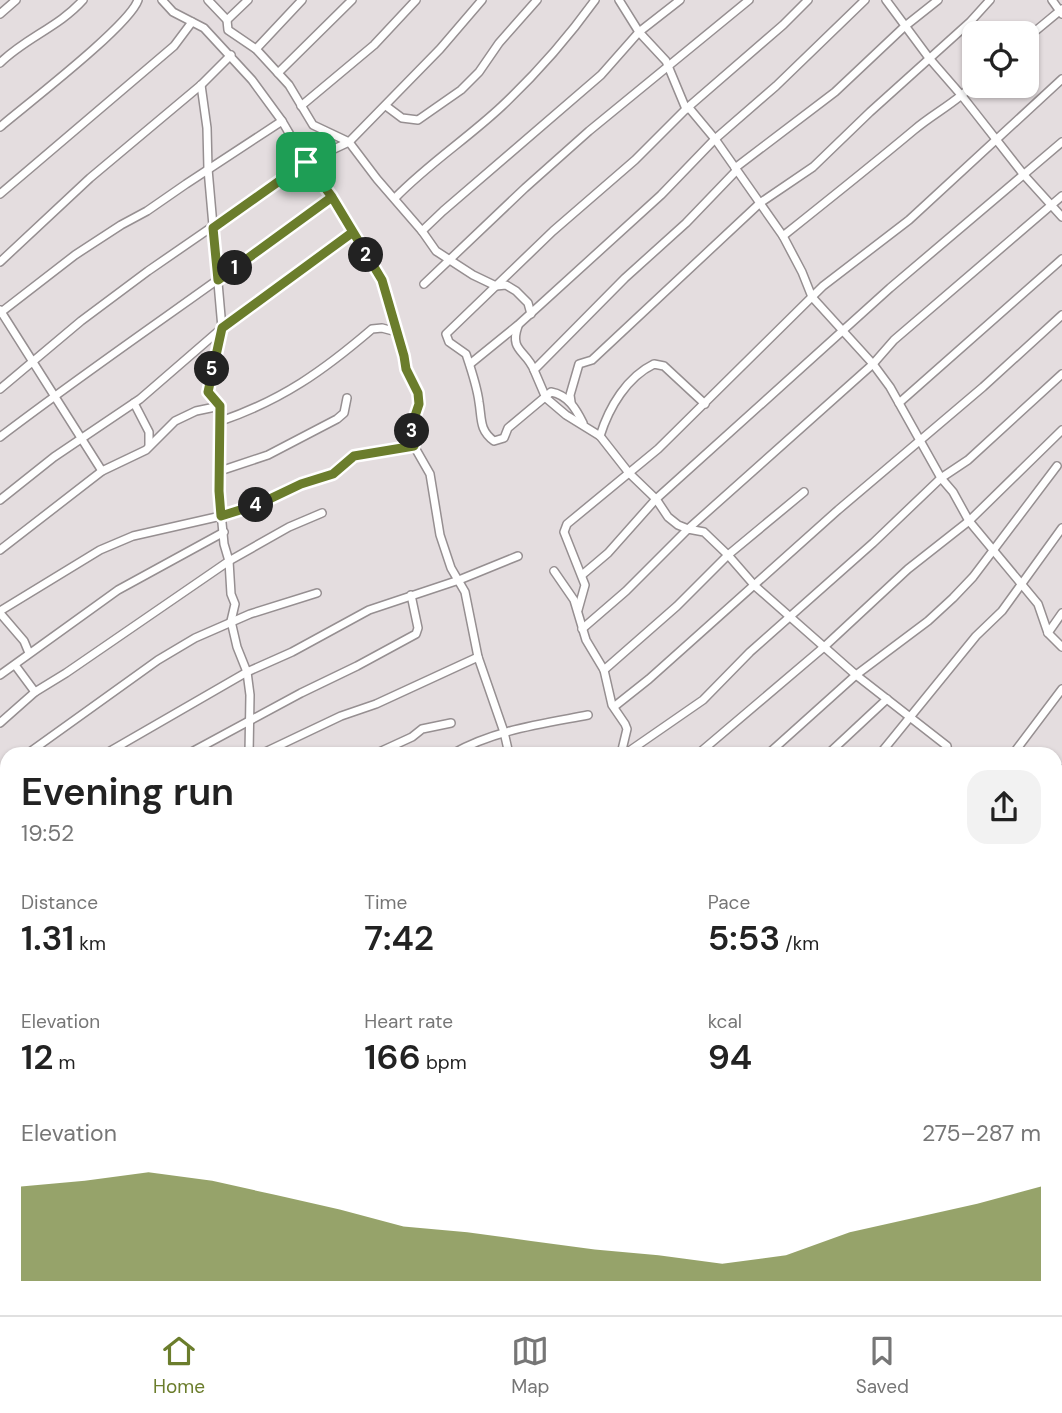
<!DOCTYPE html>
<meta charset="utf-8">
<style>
body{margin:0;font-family:"DM Sans",sans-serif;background:#f2f2f2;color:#222;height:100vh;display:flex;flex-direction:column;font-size:26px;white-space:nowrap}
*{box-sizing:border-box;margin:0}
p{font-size:23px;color:#767676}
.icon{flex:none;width:38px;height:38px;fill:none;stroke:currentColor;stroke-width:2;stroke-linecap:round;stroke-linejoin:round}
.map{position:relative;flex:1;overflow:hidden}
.details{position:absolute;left:0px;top:747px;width:1062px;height:569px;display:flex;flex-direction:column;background:#fff;border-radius:21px 21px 0 0;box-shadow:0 2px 5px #0004}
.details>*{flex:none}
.buttons{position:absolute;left:962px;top:21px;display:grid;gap:14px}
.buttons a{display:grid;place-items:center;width:77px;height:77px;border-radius:14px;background:#fff;box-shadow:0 2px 5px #0004;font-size:35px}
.pin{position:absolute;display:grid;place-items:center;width:60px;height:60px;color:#fff;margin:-30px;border-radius:14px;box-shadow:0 4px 10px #0006}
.km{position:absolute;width:35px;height:35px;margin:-18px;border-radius:50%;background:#222;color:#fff;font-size:19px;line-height:35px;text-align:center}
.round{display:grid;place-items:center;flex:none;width:74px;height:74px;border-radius:21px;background:#f2f2f2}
.summary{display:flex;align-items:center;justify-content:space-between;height:119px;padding:0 21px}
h1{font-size:38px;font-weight:600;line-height:52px}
.metrics{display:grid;grid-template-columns:repeat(3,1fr);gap:10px;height:119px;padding:7px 21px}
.metrics div{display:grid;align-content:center}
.metrics b{font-size:35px;font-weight:600}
.metrics small{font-size:19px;font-weight:400}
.metrics p{font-size:19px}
.chart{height:196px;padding:14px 21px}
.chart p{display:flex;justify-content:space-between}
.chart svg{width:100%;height:126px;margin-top:7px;fill:#6b7d2c;opacity:.7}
.dock{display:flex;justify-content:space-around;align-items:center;height:98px;border-top:2px solid #e0e0e0;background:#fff;font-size:19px;color:#767676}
.dock a{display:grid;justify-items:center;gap:4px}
.dock .selected{color:#6b7d2c}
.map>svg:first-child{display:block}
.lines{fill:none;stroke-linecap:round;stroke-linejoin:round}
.minor-casing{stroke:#968f91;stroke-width:10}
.minor{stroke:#fff;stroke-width:7}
.route-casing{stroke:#fff;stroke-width:14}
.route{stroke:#6b7d2c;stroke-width:9}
</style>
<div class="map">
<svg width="1062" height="1315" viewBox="0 0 1062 1315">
<rect width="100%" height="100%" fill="#e4dddf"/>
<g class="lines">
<!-- minor casing -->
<g class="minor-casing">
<g id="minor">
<path d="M162,0L173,12L204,28L252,80L282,121L306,162L349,223L382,280L404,356L406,369L418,393L419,404L411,428L414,446L430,474L440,535L451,568L465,592L478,657L504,732L509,754"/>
<path d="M208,0L227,20L228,30L256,49L289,85L313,125L349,142L377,179L422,231L436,251L473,275L496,286L506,285L516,291L528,303L531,314"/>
<path d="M619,0L639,32L666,61L686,109H690L715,139L783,236L802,272L812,297L873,364L890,387L941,478L953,492L969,521L1038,604L1048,633L1062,647"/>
<path d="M886,0L929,58L962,96L1024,175L1062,217"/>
<path d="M1052,0L1062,14"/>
<path d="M0,14L16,0"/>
<path d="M227,20L248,0"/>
<path d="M1027,38L1062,9"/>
<path d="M256,49L302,0"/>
<path d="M0,63C25,38 59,27 83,0"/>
<path d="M278,73L352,0"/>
<path d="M201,85L207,128L208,169L222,328L208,392L220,406L219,491L224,544L229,561L231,594L235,604L231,621L237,647L247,672L250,695L249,754"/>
<path d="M301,106L374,45L416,0"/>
<path d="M386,106L402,118L418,120L461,90L479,72L499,43L537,0"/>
<path d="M0,127C27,104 129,26 138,0"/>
<path d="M735,168L835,92L904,27L938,0"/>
<path d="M736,171L686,223L625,278L534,370L546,398L566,415L600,436L629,473L656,499L668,517L678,525L688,529L873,364L894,340L1062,196"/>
<path d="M0,194L174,46L192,22"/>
<path d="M395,198C428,164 468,138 502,106C538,72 567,39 595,0"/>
<path d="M422,231L443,211L601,75L639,32L680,0"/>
<path d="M783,236C827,201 871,166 914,130C934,113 957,102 975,83"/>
<path d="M0,262L90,178L201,85L231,55"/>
<path d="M424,284L525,188L589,131L749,0"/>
<path d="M0,310L102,471"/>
<path d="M0,313L75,255L121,225L147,211L186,184L282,121"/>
<path d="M518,326C509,351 526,350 534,370"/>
<path d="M470,364L518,325L661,195L715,139L776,86L865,0"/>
<path d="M0,389L81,321L148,271L306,162L349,142L440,49L482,0"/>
<path d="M571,402L570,395L579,364L592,360L760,203L813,167L870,112L970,22L990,0"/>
<path d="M134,403L149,432V445"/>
<path d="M899,403L1062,259"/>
<path d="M221,421C282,400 323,371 372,329L382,328L397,332"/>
<path d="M583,423C576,409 568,395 551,392L508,428L504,438L494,441C479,430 482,419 479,402C477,386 471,369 466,354L449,342L446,334L553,231L635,160L686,109L783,25L808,0"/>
<path d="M600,436C609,407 627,377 654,364L664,366L705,404"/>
<path d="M0,437C109,354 223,279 332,196"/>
<path d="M220,471L268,455L337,419L344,413L347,398"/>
<path d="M0,500L54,457L140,399L222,328L353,232"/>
<path d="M0,550L102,471L146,450L175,421L196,411L220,406"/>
<path d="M554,571L574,600L586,640L604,670L612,705L625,724L627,729L621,754"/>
<path d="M582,575L608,553L656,499L890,288L1062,142"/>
<path d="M578,610L585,585L564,532L567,524L658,449L823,286L909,220L1062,79"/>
<path d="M0,611L100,550L133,536L221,516L259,504L301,484L333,474L354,456L414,446"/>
<path d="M0,613L24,641L29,653"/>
<path d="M582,629L626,591L688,529L704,532L728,555L755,586L856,675L947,746L948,754"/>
<path d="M1048,633L1062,613"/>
<path d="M15,665L35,692"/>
<path d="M604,670L677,606L728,555L804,492"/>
<path d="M0,675L118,590L224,532"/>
<path d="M615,706L649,679L838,510L983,387L1062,315"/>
<path d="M0,723L35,692L66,673L229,561L289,527L322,513"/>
<path d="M27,754L158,660L195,638L250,614L317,593"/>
<path d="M105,754L247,672L292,652L369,610L459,580L518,556"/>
<path d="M188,754L301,693L357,666L416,634L418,628L411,595"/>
<path d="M261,754L341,716L376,704L478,657"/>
<path d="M375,754L412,737L422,729L451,723"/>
<path d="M452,754C494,730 541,724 588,715"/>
<path d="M625,754L703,700L750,652L873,543L941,478L968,460L1062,374"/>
<path d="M698,754L824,647L908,569L969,521L1062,430"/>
<path d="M768,754L856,675L928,621L953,598L973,577L1057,466"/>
<path d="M828,754L887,699"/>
<path d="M880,754L976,636L1002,611L1062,528"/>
<path d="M1013,754L1062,689"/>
<path d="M0,775L7,770"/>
<path d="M1055,778L1062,769"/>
<path d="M0,823L7,818"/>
<path d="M0,827L7,836"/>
<path d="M1055,851L1062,842"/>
<path d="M0,861L7,857"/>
<path d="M1055,874L1062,878"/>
<path d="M0,891L7,889"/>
<path d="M1055,910L1062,898"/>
<path d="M0,966L7,962"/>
<path d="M0,996L7,1006"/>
<path d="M0,1060L7,1055"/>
<path d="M0,1117L7,1112"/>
<path d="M1055,1119H1062"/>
<path d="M0,1166L7,1162"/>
<path d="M1055,1179L1062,1244"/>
<path d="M0,1197L7,1205"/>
<path d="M0,1220L7,1214"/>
<path d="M0,1273L7,1268"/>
<path d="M83,1309L88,1315"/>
<path d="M239,1309L244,1315"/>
<path d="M459,1309L462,1315"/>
<path d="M17,1315L26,1309"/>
<path d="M116,1315L123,1309"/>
<path d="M187,1315L194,1309"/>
<path d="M337,1315L344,1309"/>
<path d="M563,1315L568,1309"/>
<path d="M611,1315L612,1309"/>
<path d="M623,1315L625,1309"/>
<path d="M687,1315L688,1309"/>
</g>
</g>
<!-- minor -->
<use href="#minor" class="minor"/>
</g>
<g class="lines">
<!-- route casing -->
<g class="route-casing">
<path id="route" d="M306,162L213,228L218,280L332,197L382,280L404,356L406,369L418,393L419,404L411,428L414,446L354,456L333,474L301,484L259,504L221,516L219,491L220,406L208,392L222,328L353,232L332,197L306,162"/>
</g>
<!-- route -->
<use href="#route" class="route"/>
</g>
</svg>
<div class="buttons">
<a><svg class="icon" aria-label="locate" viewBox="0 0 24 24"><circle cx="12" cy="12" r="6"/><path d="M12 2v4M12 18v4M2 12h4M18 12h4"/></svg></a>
</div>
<div class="pin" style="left:306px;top:162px;background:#1e9e55"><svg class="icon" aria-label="arrive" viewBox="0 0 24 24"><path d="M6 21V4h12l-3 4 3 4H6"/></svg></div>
<b class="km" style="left:235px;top:268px">1</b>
<b class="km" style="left:366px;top:255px">2</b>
<b class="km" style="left:412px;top:431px">3</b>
<b class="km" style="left:256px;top:505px">4</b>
<b class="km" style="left:212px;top:369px">5</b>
<section class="details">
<div class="summary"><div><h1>Evening run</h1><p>19:52</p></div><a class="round"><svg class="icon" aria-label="share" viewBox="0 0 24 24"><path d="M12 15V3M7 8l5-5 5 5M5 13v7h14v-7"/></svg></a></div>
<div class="metrics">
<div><p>Distance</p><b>1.31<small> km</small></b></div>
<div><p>Time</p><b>7:42</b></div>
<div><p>Pace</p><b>5:53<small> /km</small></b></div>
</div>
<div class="metrics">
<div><p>Elevation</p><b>12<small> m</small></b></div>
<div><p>Heart rate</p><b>166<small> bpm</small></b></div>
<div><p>kcal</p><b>94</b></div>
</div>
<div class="chart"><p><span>Elevation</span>275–287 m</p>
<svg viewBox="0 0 160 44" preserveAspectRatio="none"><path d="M0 44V11L10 9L20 6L30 9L40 14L50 19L60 25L70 27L80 30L90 33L100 35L110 38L120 35L130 27L140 22L150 17L160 11V44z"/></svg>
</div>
</section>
</div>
<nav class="dock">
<a class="selected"><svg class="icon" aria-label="home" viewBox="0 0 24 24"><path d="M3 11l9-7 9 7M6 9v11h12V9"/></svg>Home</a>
<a><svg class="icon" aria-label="map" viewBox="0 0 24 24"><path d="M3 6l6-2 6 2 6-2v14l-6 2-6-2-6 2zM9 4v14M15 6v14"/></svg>Map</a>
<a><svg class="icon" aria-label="saved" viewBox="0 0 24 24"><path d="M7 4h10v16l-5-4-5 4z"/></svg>Saved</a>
</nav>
